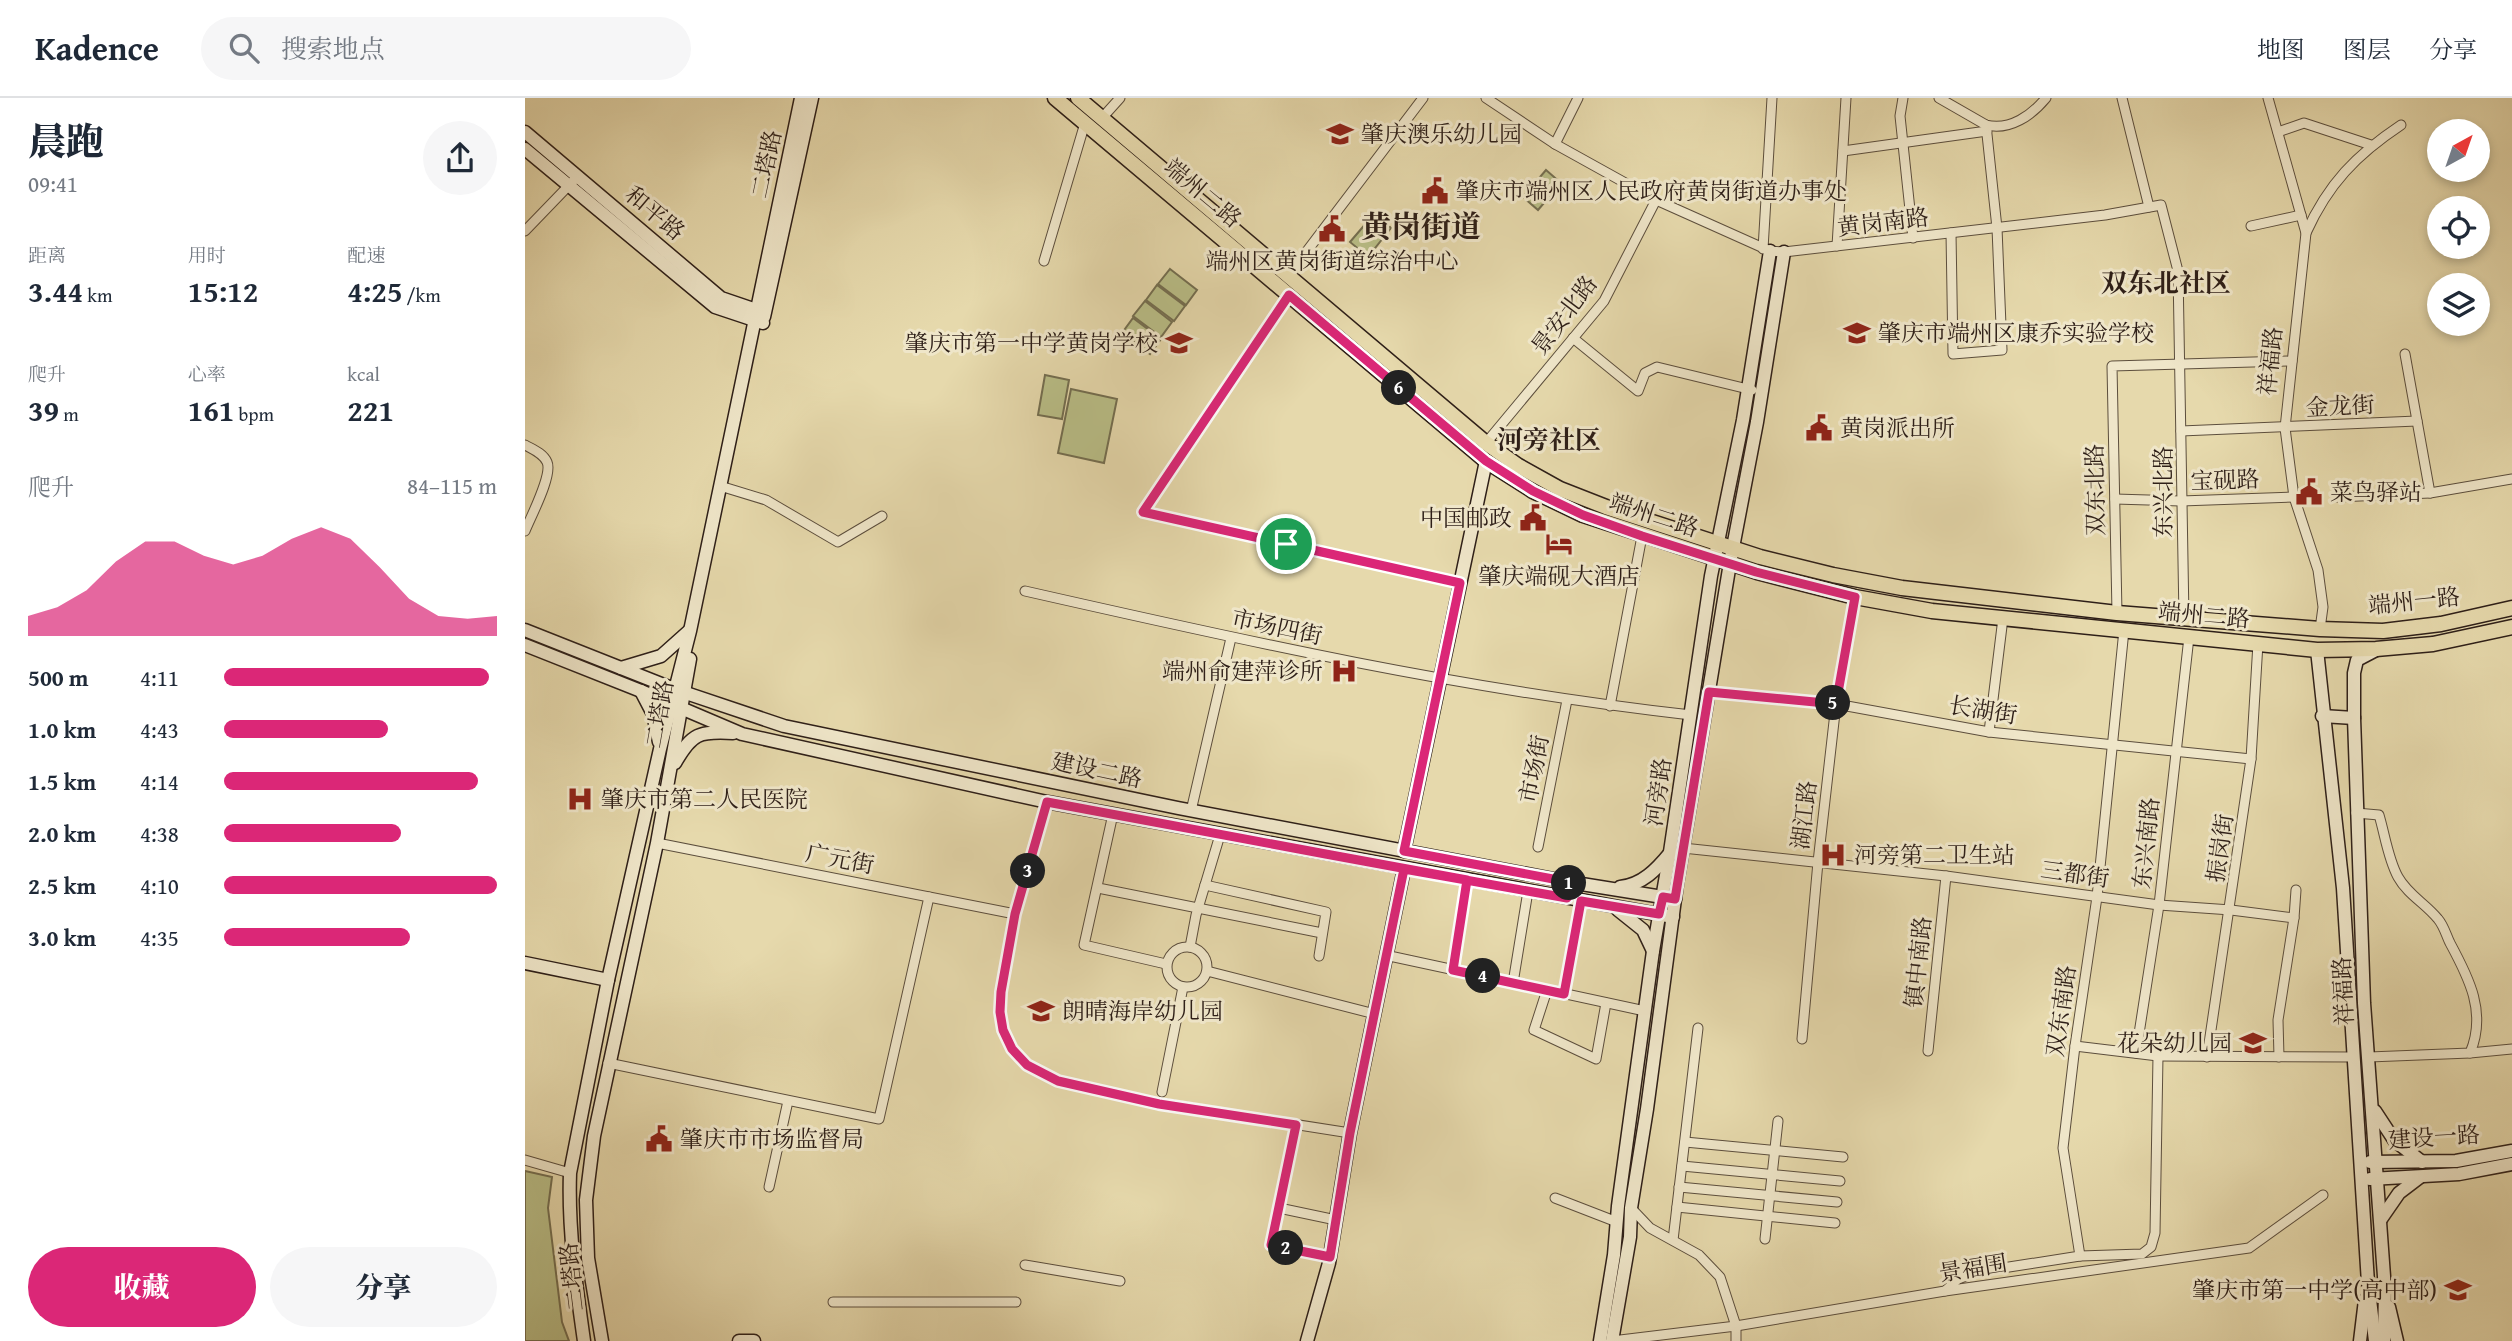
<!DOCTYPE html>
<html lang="zh">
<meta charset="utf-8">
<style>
body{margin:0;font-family:"Gentium Book Plus","Noto Serif SC",serif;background:#f6f6f7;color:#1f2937;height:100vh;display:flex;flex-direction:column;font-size:26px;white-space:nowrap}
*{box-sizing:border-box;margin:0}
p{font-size:23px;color:#747a83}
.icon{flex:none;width:38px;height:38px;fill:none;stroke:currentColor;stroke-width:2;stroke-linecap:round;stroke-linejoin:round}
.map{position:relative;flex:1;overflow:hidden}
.side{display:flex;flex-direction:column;background:#fff;width:525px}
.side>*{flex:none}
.needle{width:46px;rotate:40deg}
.controls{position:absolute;left:1902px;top:21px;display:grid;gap:14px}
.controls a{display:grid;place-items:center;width:63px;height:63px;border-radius:50%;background:#fff;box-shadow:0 4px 10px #0003;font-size:35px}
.pin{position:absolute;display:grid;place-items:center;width:60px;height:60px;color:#fff;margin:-30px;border:4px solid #fff;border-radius:50%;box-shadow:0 2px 7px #0007}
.km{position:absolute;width:35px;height:35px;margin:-18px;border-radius:50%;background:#222;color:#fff;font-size:19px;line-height:35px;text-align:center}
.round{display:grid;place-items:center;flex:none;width:74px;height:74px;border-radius:37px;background:#f6f6f7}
.overview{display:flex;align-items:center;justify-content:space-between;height:119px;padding:0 28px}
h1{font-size:38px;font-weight:800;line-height:52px}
.figures{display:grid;grid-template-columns:repeat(3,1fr);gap:10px;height:119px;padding:7px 28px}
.figures div{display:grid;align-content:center}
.figures b{font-size:30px;font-weight:800}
.figures small{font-size:19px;font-weight:400}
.figures p{font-size:19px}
.chart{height:196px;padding:14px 28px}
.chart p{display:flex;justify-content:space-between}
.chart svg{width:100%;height:126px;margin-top:7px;fill:#db2777;opacity:.7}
.primary-button{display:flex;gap:14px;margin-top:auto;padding:14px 28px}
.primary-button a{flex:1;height:80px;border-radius:42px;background:#db2777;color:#fff;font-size:28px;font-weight:800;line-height:80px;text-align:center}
.primary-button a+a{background:#f6f6f7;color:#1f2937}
ul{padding:0 28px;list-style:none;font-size:23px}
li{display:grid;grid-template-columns:112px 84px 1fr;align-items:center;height:52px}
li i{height:18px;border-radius:9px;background:#db2777}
header{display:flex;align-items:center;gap:42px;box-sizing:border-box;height:98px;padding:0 35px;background:#fff;border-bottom:2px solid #e0e1e3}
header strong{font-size:33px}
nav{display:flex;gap:38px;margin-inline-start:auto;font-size:24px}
.search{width:490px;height:63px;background:#f6f6f7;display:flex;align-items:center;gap:18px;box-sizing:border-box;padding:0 24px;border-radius:38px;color:#747a83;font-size:26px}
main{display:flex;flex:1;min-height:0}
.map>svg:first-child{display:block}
.green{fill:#b9be87;stroke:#746e50;stroke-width:2}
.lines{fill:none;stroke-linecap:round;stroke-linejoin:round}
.street-casing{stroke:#5c4e3d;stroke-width:11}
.secondary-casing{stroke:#2e1f18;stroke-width:15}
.primary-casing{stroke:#2e1f18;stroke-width:17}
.street{stroke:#efe6c9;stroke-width:9}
.secondary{stroke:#efe6c9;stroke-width:12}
.primary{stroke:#e6d9ac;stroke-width:14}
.route-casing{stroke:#fff;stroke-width:14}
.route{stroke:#db2777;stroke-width:9}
.labels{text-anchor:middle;stroke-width:6;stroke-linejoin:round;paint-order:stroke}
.poi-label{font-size:23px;fill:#2e1f18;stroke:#efe6c9;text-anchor:start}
.street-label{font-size:23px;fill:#2e1f18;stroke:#efe6c9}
.quarter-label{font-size:26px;font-weight:bold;fill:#2e1f18;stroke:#efe6c9}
.district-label{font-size:30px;font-weight:bold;fill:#2e1f18;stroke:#efe6c9}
</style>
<header>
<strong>Kadence</strong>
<div class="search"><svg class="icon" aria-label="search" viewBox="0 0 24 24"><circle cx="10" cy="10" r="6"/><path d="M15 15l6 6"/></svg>搜索地点</div>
<nav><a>地图</a><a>图层</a><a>分享</a></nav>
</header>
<main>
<section class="side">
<div class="overview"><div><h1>晨跑</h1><p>09:41</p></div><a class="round"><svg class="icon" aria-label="share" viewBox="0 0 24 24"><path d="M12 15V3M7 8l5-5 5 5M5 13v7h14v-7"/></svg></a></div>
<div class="figures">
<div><p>距离</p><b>3.44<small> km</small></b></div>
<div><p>用时</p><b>15:12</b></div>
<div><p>配速</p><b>4:25<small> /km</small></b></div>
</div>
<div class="figures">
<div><p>爬升</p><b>39<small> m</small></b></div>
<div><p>心率</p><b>161<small> bpm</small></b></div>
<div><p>kcal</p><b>221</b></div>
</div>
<div class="chart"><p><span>爬升</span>84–115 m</p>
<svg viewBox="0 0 160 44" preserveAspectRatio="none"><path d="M0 44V37L10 34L20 28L30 18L40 11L50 11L60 16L70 19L80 16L90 10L100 6L110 10L120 20L130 31L140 37L150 38L160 37V44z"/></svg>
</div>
<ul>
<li><b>500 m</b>4:11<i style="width:97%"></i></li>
<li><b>1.0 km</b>4:43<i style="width:60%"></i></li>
<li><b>1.5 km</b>4:14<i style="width:93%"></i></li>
<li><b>2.0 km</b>4:38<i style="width:65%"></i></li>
<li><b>2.5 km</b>4:10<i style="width:100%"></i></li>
<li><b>3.0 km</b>4:35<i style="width:68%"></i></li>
</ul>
<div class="primary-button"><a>收藏</a><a>分享</a></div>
</section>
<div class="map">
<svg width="1987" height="1243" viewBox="0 0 1987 1243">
<rect width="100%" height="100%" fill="#e6d9ac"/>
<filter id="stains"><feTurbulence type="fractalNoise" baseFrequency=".00286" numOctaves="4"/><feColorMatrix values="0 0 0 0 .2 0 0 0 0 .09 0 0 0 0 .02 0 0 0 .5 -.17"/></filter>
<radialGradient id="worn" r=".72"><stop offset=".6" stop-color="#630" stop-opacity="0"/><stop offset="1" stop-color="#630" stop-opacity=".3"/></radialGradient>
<!-- green -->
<g class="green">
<path d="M1021,72L1036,85L1013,112L998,99Z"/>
<path d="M849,116L866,130L843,159L825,144Z"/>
<path d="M645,171L672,192L661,207L633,186Z"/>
<path d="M632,187L660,208L649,223L621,202Z"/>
<path d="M620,203L647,224L636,239L608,218Z"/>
<path d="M608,220L636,241L625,256L597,235Z"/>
<path d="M520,277L544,282L537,321L513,317Z"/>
<path d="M546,291L592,301L579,365L533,355Z"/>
<path d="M0,1073L27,1079L23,1110L37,1224L44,1243H0Z"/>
</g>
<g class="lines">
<!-- street casing -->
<g class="street-casing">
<g id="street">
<path d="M961,0L1030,46L1131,102L1245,153L1259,154L1580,117L1636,107L1653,173L1659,521"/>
<path d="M1378,0L1375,18L1388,140"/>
<path d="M1414,0L1461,27C1485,33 1507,17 1521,0"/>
<path d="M1597,0L1624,109"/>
<path d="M1743,0L1781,135L1760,330L1769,399L1793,472L1798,509L1795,531"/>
<path d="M577,20L595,0"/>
<path d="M1753,34L1779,25L1846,47"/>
<path d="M1030,46L1053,0"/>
<path d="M1318,53L1462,33"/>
<path d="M1726,128L1776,117"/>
<path d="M0,133L53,78"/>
<path d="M1426,135L1428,256L1477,252L1472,130L1461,27"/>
<path d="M1781,135C1803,86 1831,57 1876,27"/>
<path d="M1312,148L1321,0"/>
<path d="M1238,151L1247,0"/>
<path d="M519,163L560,25"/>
<path d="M763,178L898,0"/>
<path d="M764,197L618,414L935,485"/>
<path d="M1048,240L1113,293L1120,275L1132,269L1227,292"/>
<path d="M1880,256L1905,395"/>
<path d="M1656,333L1892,323"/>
<path d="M961,345L1079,203L1131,102"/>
<path d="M0,347C7,351 18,355 22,364C28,377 6,418 0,433"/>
<path d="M195,388L241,402L313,444L357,418"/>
<path d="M1812,399L1905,395L1987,381"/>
<path d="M1590,401L1656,403L1769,399"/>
<path d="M500,493C720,543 940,592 1166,617"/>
<path d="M1592,515L1587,268L1767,263"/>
<path d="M1184,594L1311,606L1464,634L1726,661"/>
<path d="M1085,608L1117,438"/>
<path d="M1464,634L1478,520"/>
<path d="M522,704L490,816L476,894L475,913L478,932L487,951L501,967L533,983L634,1005L825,1035"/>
<path d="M666,713L706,540"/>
<path d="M1831,715L1854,717C1860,737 1863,761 1873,779C1883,797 1900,805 1913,821C1919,828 1921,837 1925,845C1944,880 1962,915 1945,955"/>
<path d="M588,716L559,847L641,866"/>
<path d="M132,745L490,816"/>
<path d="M1013,749L1042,602"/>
<path d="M1158,750L1421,778L1634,807L1706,812L1769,820"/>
<path d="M680,787L801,814L794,858"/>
<path d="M573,790L797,835"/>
<circle cx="662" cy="869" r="20"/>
<path d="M665,849L671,817L695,737"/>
<path d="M860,857L1120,913"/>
<path d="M928,872L942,782"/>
<path d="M682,873L850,916"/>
<path d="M988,885L1003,793"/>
<path d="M1022,892L1009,932L1071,961L1081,905"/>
<path d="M1039,896L1057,803"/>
<path d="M1277,941L1293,764L1311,606L1330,499"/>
<path d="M1550,948L1633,958L1829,959"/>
<path d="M1403,953L1421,778"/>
<path d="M1611,955L1634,807L1664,539"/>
<path d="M1682,959L1726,661L1733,545"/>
<path d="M1754,959L1753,922L1769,820L1771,792"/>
<path d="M1844,959L1945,955L1987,951"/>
<path d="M83,965L354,1021L404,799"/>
<path d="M637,994L658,889"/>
<path d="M771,1027L746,1147L805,1159"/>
<path d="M1160,1044L1318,1059"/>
<path d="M0,1062L45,1075"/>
<path d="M1157,1068L1315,1083"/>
<path d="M244,1089L263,1003"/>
<path d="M1154,1089L1312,1104"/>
<path d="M1030,1100L1092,1124"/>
<path d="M1152,1109L1310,1125"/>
<path d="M754,1110L811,1122"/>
<path d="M1106,1110L1125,1130L1174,1157L1195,1179L1211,1228V1243"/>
<path d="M1240,1141L1253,1023"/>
<path d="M1148,1142L1173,930"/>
<path d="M1555,1158L1617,1156L1626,1149L1630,1135L1633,958"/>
<path d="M500,1167L595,1183"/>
<path d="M1420,1193L1433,1181L1452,1174L1555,1158L1538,1050L1550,948L1572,799L1599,532"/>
<path d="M308,1204H491"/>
<path d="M1087,1243L1211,1228L1420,1193L1724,1150L1798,1097"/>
</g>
</g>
<!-- secondary casing -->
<g class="secondary-casing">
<g id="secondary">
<path d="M0,34L196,200L237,214"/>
<path d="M0,51L190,209L238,225"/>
<path d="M239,219L287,0"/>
<path d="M0,532L149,591L259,628L653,710L1044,784L1150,801"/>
<path d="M0,547L116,593L217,636L522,704L1148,819"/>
<path d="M1792,552L1818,790L1843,1185L1850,1243"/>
<path d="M1851,552L1832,562L1829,575V620L1839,905L1860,1192L1859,1243"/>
<path d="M96,570L136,558L164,533"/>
<path d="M116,593L128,616L134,644"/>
<path d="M1797,618L1829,620"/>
<path d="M150,665C167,635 174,633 208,635"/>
<path d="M879,753L961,363"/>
<path d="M1095,789C1117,787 1132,771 1145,755"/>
<path d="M1093,812L1118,832L1128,853"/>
<path d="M0,865L83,882"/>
<path d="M1850,1013L1869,1042L1897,1064"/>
<path d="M1845,1064L1931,1063L1987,1053"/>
<path d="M1845,1081L1934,1076L1987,1066"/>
<path d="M1856,1121L1874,1095L1895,1079"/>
<path d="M1864,1209L1872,1243"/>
<path d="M59,1243C51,1187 43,1131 45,1075L83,882L135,651L165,533L276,0"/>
<path d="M77,1243L63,1160L61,1102L69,1038L132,745L165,561"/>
<path d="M214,1243H229"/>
<path d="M782,1243L804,1165L825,1035L879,771"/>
<path d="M1075,1243L1089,1157L1093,1108L1128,853L1145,754L1186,478L1218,322L1245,153"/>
<path d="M1087,1243L1105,1139L1106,1110L1122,1011L1152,786L1205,465L1232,324L1259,154"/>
<path d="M1835,1243L1840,1202"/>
</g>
</g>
<!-- primary casing -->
<g class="primary-casing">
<g id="primary">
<path d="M530,0L961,363L1008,393L1058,417L1232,474L1330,499L1407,513L1792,552L1851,551L1908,546L1987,529"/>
<path d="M553,0L961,345L992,367L1035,391L1081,409L1235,459L1308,477L1377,490L1592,515L1795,531L1858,533L1916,526L1987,510"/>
</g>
</g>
<!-- street -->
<use href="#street" class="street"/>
<!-- secondary -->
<use href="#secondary" class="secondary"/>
<!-- primary -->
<use href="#primary" class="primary"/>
</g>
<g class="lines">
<!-- route casing -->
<g class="route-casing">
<path id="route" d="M761,446L935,485L879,753L1044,784L1042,800L879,771L825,1035L805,1159L746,1147L771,1027L634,1006L533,983L502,967L487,951L478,932L475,914L476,894L490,816L522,704C662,731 802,756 942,782L928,872L1039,896L1056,803L1134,816L1138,799L1150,801L1184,594L1311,606L1330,499L1231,474L1117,438L1058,417L1008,393L961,363L764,197L618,414L761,446"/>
</g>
<!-- route -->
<use href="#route" class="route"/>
</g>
<!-- icons -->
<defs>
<g id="school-bare" transform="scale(2.1)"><path d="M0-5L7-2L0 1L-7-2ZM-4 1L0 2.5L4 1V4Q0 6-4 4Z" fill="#8f2418" stroke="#efe6c9" stroke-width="2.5" paint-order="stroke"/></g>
<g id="civic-bare" transform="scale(2.1)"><path d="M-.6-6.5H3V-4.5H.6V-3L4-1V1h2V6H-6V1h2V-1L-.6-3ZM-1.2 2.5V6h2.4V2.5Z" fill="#8f2418" stroke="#efe6c9" stroke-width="2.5" paint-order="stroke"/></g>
<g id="hotel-bare" transform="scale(2.1)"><path d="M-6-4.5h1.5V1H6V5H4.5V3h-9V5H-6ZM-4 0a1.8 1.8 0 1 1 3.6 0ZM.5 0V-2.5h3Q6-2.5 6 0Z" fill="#8f2418" stroke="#efe6c9" stroke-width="2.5" paint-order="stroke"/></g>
<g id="hospital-bare" transform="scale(2.1)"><path d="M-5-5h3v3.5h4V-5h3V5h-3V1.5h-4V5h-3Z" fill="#8f2418" stroke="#efe6c9" stroke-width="2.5" paint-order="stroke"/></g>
</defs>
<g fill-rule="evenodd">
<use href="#school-bare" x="815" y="36"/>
<use href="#civic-bare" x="910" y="93"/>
<use href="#civic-bare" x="807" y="131"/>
<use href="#school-bare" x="1332" y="235"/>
<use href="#school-bare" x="654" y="245"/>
<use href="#civic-bare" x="1294" y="330"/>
<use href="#civic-bare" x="1784" y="394"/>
<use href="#civic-bare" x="1008" y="420"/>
<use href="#hotel-bare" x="1034" y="446"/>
<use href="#hospital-bare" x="819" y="573"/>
<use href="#hospital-bare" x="55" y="701"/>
<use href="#hospital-bare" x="1308" y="757"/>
<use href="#school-bare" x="516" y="913"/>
<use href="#school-bare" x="1728" y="945"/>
<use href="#civic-bare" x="134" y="1041"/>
<use href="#school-bare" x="1933" y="1192"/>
</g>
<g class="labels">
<!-- poi labels -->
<g class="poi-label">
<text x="836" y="44">肇庆澳乐幼儿园</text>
<text x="931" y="101">肇庆市端州区人民政府黄岗街道办事处</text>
<text x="807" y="171" text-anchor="middle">端州区黄岗街道综治中心</text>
<text x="1353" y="243">肇庆市端州区康乔实验学校</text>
<text x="633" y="253" text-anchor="end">肇庆市第一中学黄岗学校</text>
<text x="1315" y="338">黄岗派出所</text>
<text x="1805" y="402">菜鸟驿站</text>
<text x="987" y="428" text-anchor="end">中国邮政</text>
<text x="1034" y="486" text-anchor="middle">肇庆端砚大酒店</text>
<text x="798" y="581" text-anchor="end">端州俞建萍诊所</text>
<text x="76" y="709">肇庆市第二人民医院</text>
<text x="1329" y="765">河旁第二卫生站</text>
<text x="537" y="921">朗晴海岸幼儿园</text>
<text x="1707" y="953" text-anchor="end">花朵幼儿园</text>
<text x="155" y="1049">肇庆市市场监督局</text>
<text x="1912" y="1200" text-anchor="end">肇庆市第一中学(高中部)</text>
</g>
<!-- street labels -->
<g class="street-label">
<text transform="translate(241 66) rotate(-78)" y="8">二塔路</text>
<text transform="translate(678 95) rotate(40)" y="8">端州二路</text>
<text transform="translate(130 115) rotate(40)" y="8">和平路</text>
<text transform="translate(1358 124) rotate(-7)" y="8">黄岗南路</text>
<text transform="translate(1039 217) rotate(-53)" y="8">景安北路</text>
<text transform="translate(1745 263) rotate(-84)" y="8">祥福路</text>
<text transform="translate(1815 308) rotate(-3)" y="8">金龙街</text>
<text transform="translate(1700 382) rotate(-2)" y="8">宝砚路</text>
<text transform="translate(1570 392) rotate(-91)" y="8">双东北路</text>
<text transform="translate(1638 394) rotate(-90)" y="8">东兴北路</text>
<text transform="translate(1129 417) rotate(18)" y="8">端州二路</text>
<text transform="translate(1889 503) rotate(-6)" y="8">端州一路</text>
<text transform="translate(1679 517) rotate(5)" y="8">端州二路</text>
<text transform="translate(752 529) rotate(12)" y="8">市场四街</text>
<text transform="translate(1458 612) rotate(9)" y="8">长湖街</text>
<text transform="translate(134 616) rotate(-80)" y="8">二塔路</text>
<text transform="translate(1009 671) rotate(-79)" y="8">市场街</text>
<text transform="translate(572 672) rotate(12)" y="8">建设二路</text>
<text transform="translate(1133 694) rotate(-82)" y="8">河旁路</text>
<text transform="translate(1279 717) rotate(-83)" y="8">湖江路</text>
<text transform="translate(1621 745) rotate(-84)" y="8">东兴南路</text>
<text transform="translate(1695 750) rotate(-82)" y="8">振岗街</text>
<text transform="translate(315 761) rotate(11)" y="8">广元街</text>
<text transform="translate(1550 776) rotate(8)" y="8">三都街</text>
<text transform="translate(1393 864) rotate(-84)" y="8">镇中南路</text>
<text transform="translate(1818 893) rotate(-93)" y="8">祥福路</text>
<text transform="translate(1536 913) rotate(-82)" y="8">双东南路</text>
<text transform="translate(1909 1039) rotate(-4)" y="8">建设一路</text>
<text transform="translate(1448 1170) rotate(-9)" y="8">景福围</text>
<text transform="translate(47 1179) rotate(-97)" y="8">二塔路</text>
</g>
<!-- quarter labels -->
<g class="quarter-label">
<text x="1641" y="194">双东北社区</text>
<text x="1024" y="351">河旁社区</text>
</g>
<!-- district labels -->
<g class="district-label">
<text x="896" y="139">黄岗街道</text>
</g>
</g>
<rect width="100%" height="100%" filter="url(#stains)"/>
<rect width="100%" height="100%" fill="url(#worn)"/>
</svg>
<div class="controls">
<a><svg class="needle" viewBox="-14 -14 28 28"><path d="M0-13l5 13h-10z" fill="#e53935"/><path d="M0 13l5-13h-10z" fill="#747a83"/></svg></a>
<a><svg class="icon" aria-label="locate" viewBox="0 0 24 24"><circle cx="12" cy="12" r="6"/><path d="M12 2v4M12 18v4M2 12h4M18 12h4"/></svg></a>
<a><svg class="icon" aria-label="layers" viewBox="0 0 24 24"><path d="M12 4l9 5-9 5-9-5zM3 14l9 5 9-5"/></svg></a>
</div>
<div class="pin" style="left:761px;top:446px;background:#1e9e55"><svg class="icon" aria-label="arrive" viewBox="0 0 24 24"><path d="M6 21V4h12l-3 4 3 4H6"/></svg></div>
<b class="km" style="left:1044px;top:785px">1</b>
<b class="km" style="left:761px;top:1150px">2</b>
<b class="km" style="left:503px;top:773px">3</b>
<b class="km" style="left:958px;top:878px">4</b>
<b class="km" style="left:1308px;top:605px">5</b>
<b class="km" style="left:874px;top:290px">6</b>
</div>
</main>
